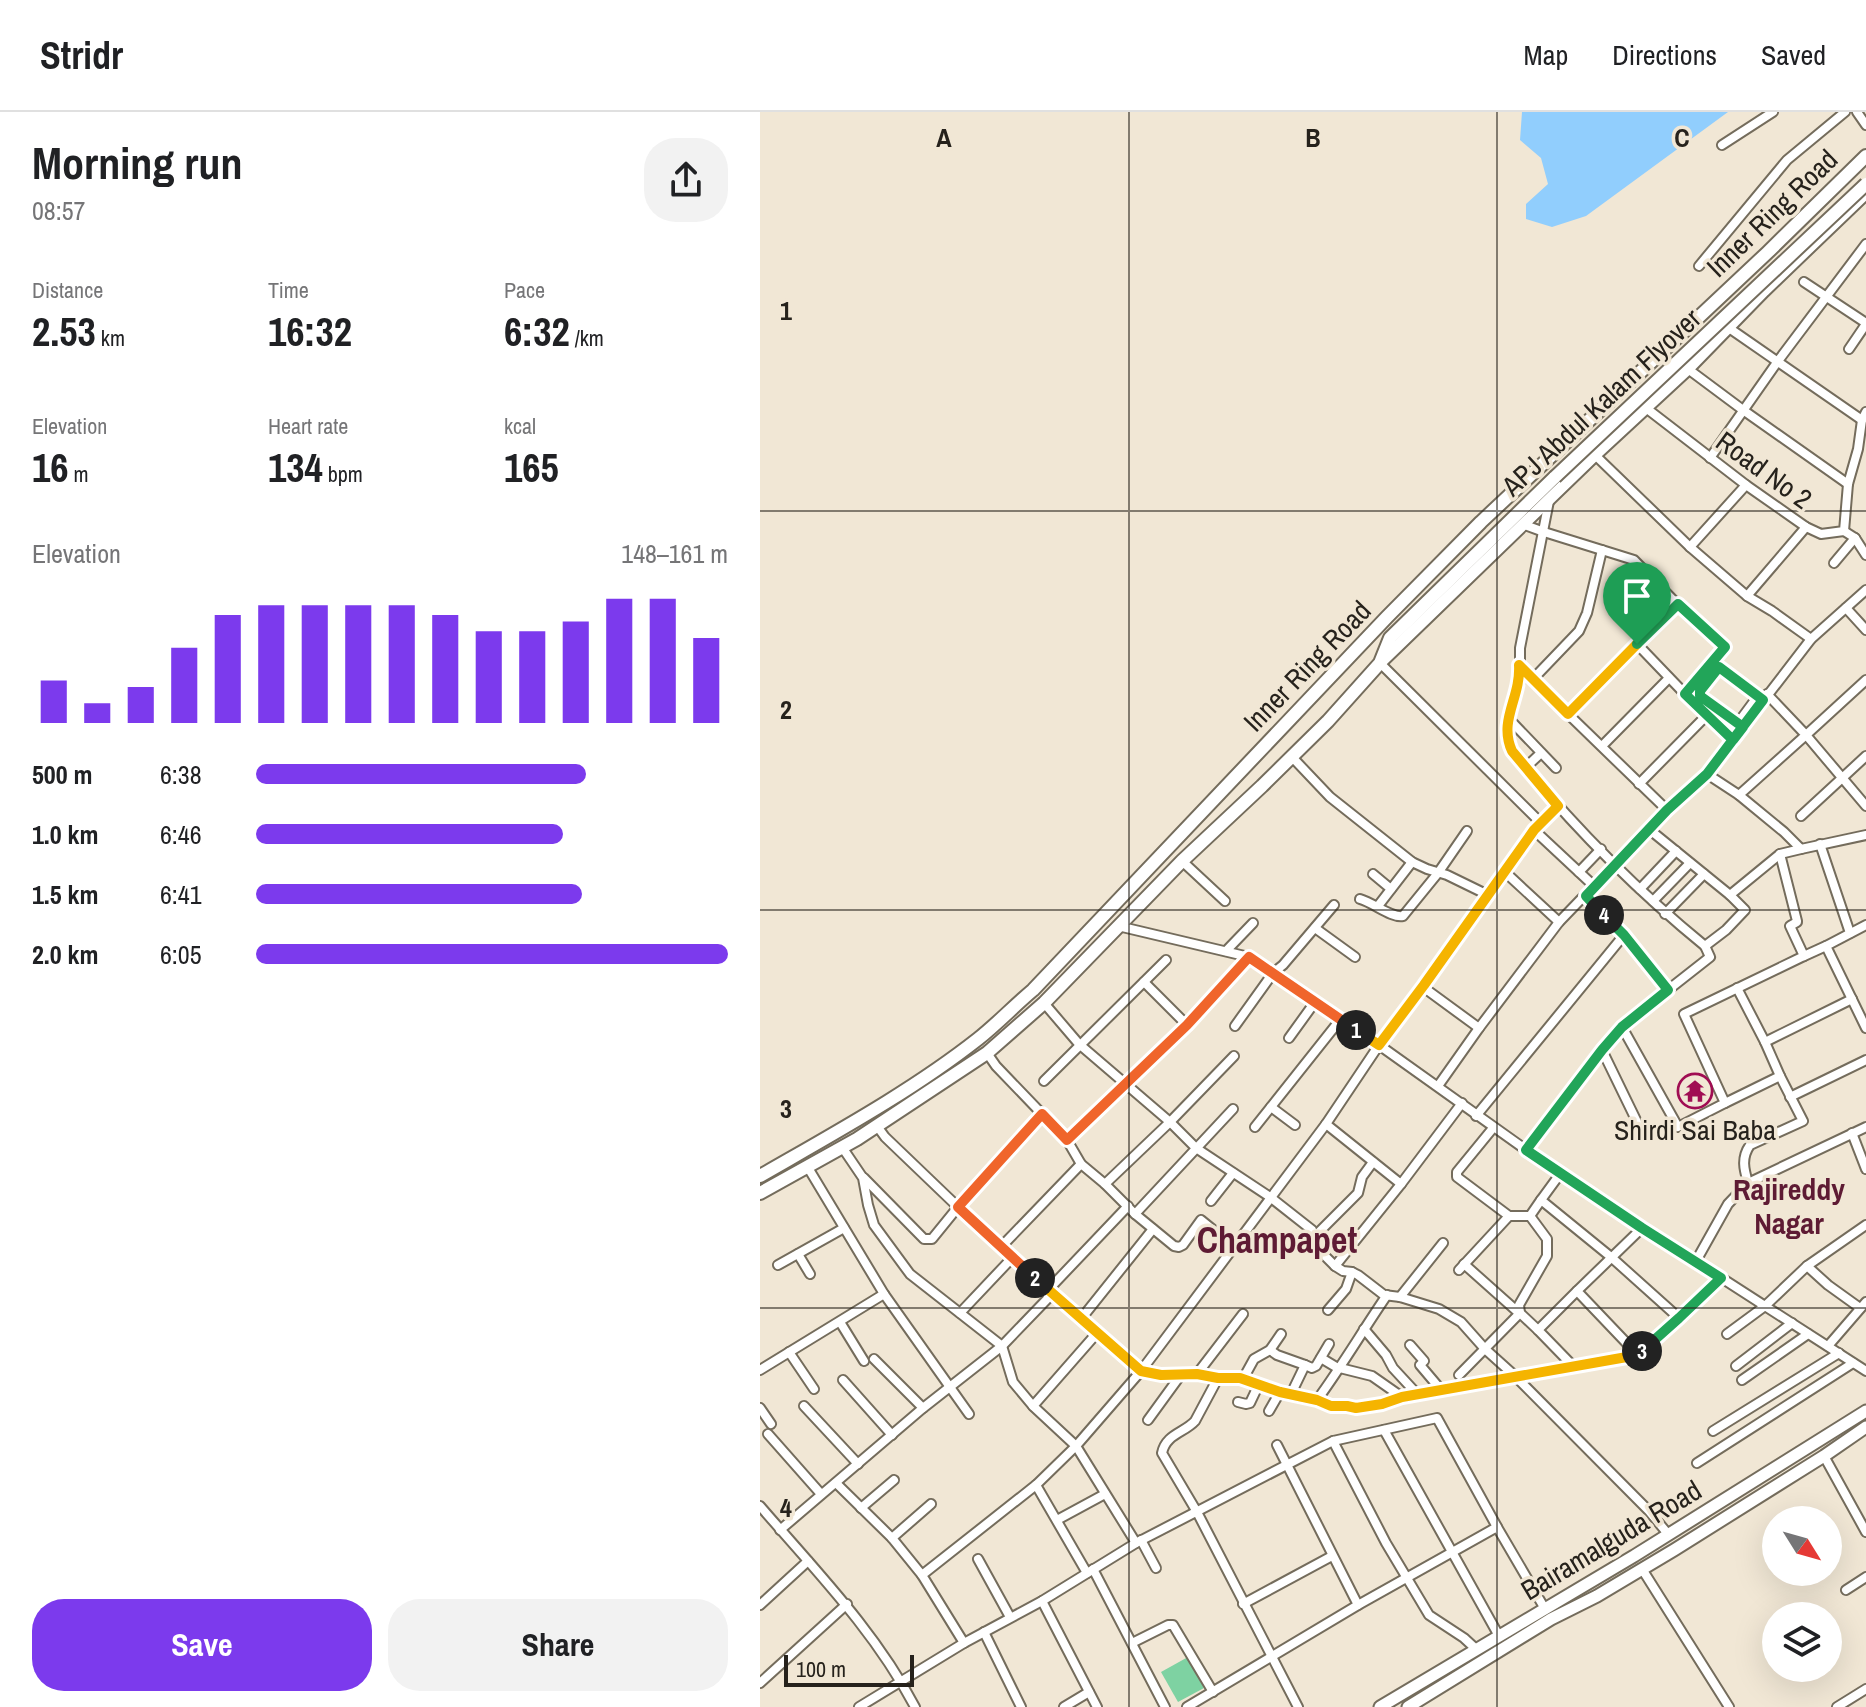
<!DOCTYPE html>
<meta charset="utf-8">
<style>
body{margin:0;font-family:"Archivo Narrow",sans-serif;background:#f2f2f2;color:#202124;height:100vh;display:flex;flex-direction:column;font-size:30px;white-space:nowrap}
*{box-sizing:border-box;margin:0}
p{font-size:26px;color:#757577}
.icon{flex:none;width:44px;height:44px;fill:none;stroke:currentColor;stroke-width:2;stroke-linecap:round;stroke-linejoin:round}
.map{position:relative;flex:1;overflow:hidden}
.drawer{display:flex;flex-direction:column;background:#fff;width:760px}
.drawer>*{flex:none}
.needle{width:52px;rotate:127deg}
.fabs{position:absolute;left:1002px;top:1394px;display:grid;gap:16px}
.fabs a{display:grid;place-items:center;width:80px;height:80px;border-radius:50%;background:#fff;box-shadow:0 8px 32px #0002;font-size:40px}
.scale{position:absolute;left:24px;bottom:20px;width:130px;box-sizing:border-box;padding-left:8px;border:4px solid #26221c;border-top:0;font-size:22px;line-height:28px;white-space:nowrap;color:#26221c;-webkit-text-stroke:6px #f1e7d5;paint-order:stroke}
.pin{position:absolute;display:grid;place-items:center;width:68px;height:68px;color:#fff;margin:-82px -34px;border-radius:50% 50% 50% 0;rotate:-45deg;box-shadow:0 0 8px #0007}
.pin .icon{rotate:45deg}
.km{position:absolute;width:40px;height:40px;margin:-20px;border-radius:50%;background:#222;color:#fff;font-size:22px;line-height:40px;text-align:center}
.round{display:grid;place-items:center;flex:none;width:84px;height:84px;border-radius:32px;background:#f2f2f2}
.head{display:flex;align-items:center;justify-content:space-between;height:136px;padding:0 32px}
h1{font-size:44px;font-weight:800;line-height:60px}
.metrics{display:grid;grid-template-columns:repeat(3,1fr);gap:12px;height:136px;padding:8px 32px}
.metrics div{display:grid;align-content:center}
.metrics b{font-size:40px;font-weight:800}
.metrics small{font-size:22px;font-weight:400}
.metrics p{font-size:22px}
.chart{height:224px;padding:16px 32px}
.chart p{display:flex;justify-content:space-between}
.chart svg{width:100%;height:144px;margin-top:8px;stroke:#7c3aed;stroke-width:6}
.cta{display:flex;gap:16px;margin-top:auto;padding:16px 32px}
.cta a{flex:1;height:92px;border-radius:32px;background:#7c3aed;color:#fff;font-size:32px;font-weight:800;line-height:92px;text-align:center}
.cta a+a{background:#f2f2f2;color:#202124}
ul{padding:0 32px;list-style:none;font-size:26px}
li{display:grid;grid-template-columns:128px 96px 1fr;align-items:center;height:60px}
li i{height:20px;border-radius:10px;background:#7c3aed}
header{display:flex;align-items:center;gap:48px;box-sizing:border-box;height:112px;padding:0 40px;background:#fff;border-bottom:2px solid #e0e0e0}
header strong{font-size:38px}
nav{display:flex;gap:44px;margin-inline-start:auto;font-size:28px}
main{display:flex;flex:1;min-height:0}
.map>svg:first-child{display:block}
.green{fill:#7ed2a2}
.water{fill:#91cefd}
.lines{fill:none;stroke-linecap:round;stroke-linejoin:round}
.minor-casing{stroke:#746c5c;stroke-width:12}
.major-casing{stroke:#746c5c;stroke-width:15}
.highway-casing{stroke:#746c5c;stroke-width:16}
.minor{stroke:#fff;stroke-width:8}
.major{stroke:#fff;stroke-width:11}
.highway{stroke:#fff;stroke-width:12}
.highway-bridge-casing{stroke:#746c5c;stroke-width:16;stroke-linecap:butt}
.highway-bridge{stroke:#fff;stroke-width:12}
.split-1-casing{stroke:#fff;stroke-width:16}
.split-2-casing{stroke:#fff;stroke-width:16}
.split-3-casing{stroke:#fff;stroke-width:16}
.split-4-casing{stroke:#fff;stroke-width:16}
.split-5-casing{stroke:#fff;stroke-width:16}
.split-1{stroke:#f5b400;stroke-width:10}
.split-2{stroke:#f0652b;stroke-width:10}
.split-3{stroke:#f5b400;stroke-width:10}
.split-4{stroke:#22a559;stroke-width:10}
.split-5{stroke:#22a559;stroke-width:10}
.grid{fill:none;stroke:#26221c;stroke-width:2;stroke-opacity:0.55}
.labels{text-anchor:middle;stroke-width:7;stroke-linejoin:round;paint-order:stroke}
.street-label{font-size:28px;fill:#26221c;stroke:#f1e7d5}
.poi-label{font-size:28px;fill:#26221c;stroke:#f1e7d5}
.neighbourhood-label{font-size:30px;font-weight:bold;fill:#5e1b34;stroke:#f1e7d5}
.district-label{font-size:36px;font-weight:bold;fill:#5e1b34;stroke:#f1e7d5}
.grid-label{font-size:26px;text-anchor:middle;font-weight:bold;fill:#26221c;stroke:#f1e7d5;stroke-width:7;stroke-linejoin:round;paint-order:stroke}
</style>
<header>
<strong>Stridr</strong>
<nav><a>Map</a><a>Directions</a><a>Saved</a></nav>
</header>
<main>
<section class="drawer">
<div class="head"><div><h1>Morning run</h1><p>08:57</p></div><a class="round"><svg class="icon" aria-label="share" viewBox="0 0 24 24"><path d="M12 15V3M7 8l5-5 5 5M5 13v7h14v-7"/></svg></a></div>
<div class="metrics">
<div><p>Distance</p><b>2.53<small> km</small></b></div>
<div><p>Time</p><b>16:32</b></div>
<div><p>Pace</p><b>6:32<small> /km</small></b></div>
</div>
<div class="metrics">
<div><p>Elevation</p><b>16<small> m</small></b></div>
<div><p>Heart rate</p><b>134<small> bpm</small></b></div>
<div><p>kcal</p><b>165</b></div>
</div>
<div class="chart"><p><span>Elevation</span>148–161 m</p>
<svg viewBox="0 0 160 44" preserveAspectRatio="none"><path d="M5 44V31M15 44V38M25 44V33M35 44V21M45 44V11M55 44V8M65 44V8M75 44V8M85 44V8M95 44V11M105 44V16M115 44V16M125 44V13M135 44V6M145 44V6M155 44V18"/></svg>
</div>
<ul>
<li><b>500 m</b>6:38<i style="width:70%"></i></li>
<li><b>1.0 km</b>6:46<i style="width:65%"></i></li>
<li><b>1.5 km</b>6:41<i style="width:69%"></i></li>
<li><b>2.0 km</b>6:05<i style="width:100%"></i></li>
</ul>
<div class="cta"><a>Save</a><a>Share</a></div>
</section>
<div class="map">
<svg width="1106" height="1595" viewBox="0 0 1106 1595">
<rect width="100%" height="100%" fill="#f1e7d5"/>
<!-- green -->
<path class="green" d="M428,1545L444,1576L418,1590L401,1560Z"/>
<!-- water -->
<path class="water" d="M762,0H968L826,104L792,115L766,107V92L788,72L781,46L760,28Z"/>
<g class="lines">
<!-- minor casing -->
<g class="minor-casing">
<g id="minor">
<path d="M1097,0L1106,13"/>
<path d="M962,33L1013,0"/>
<path d="M939,154L1027,48L1085,0"/>
<path d="M1044,170L1106,211"/>
<path d="M969,216L1102,308"/>
<path d="M1089,237L1106,212"/>
<path d="M928,257L983,298L1088,372"/>
<path d="M886,296L986,373L1046,415L1061,422L1084,419L1088,372L1098,337L1102,308L1106,300"/>
<path d="M835,343L930,435L987,484L1012,499L1051,527"/>
<path d="M950,346L1018,249L1106,132"/>
<path d="M789,389L760,536V569L746,617L752,639C809,710 874,776 945,834"/>
<path d="M765,413L784,420L874,448L923,498L965,535L925,582L973,628"/>
<path d="M1084,419L1095,426L1106,443"/>
<path d="M930,435L986,373"/>
<path d="M1074,451L1095,426"/>
<path d="M987,484L1046,415"/>
<path d="M856,496L885,525"/>
<path d="M1086,496L1106,518"/>
<path d="M877,532L925,582"/>
<path d="M620,551L781,711"/>
<path d="M759,553L808,602"/>
<path d="M773,567L819,519L827,501L842,438"/>
<path d="M1106,568L1046,623L1106,694"/>
<path d="M1007,582L1046,623L979,683L1024,720L1041,737L1106,723"/>
<path d="M749,607L796,656"/>
<path d="M978,611L998,584"/>
<path d="M983,615L940,584V579L959,555L1003,588"/>
<path d="M842,634L909,566"/>
<path d="M532,645L570,685L652,750L667,757L687,763L728,783"/>
<path d="M765,656L781,641"/>
<path d="M947,662L979,683"/>
<path d="M879,672L947,603"/>
<path d="M798,694L774,718L664,873L619,933L566,1012L381,1259L401,1263L437,1262L458,1266H480L520,1280L557,1288L571,1294H587L596,1296L622,1292L642,1285L878,1243L919,1206L961,1166"/>
<path d="M907,698L808,602L918,492"/>
<path d="M1041,704L1106,644"/>
<path d="M774,718L834,774"/>
<path d="M890,718L970,783L1020,742L1041,737"/>
<path d="M1060,732L1090,821"/>
<path d="M1020,742L1037,809V810L1030,814L1044,844L1066,834"/>
<path d="M422,749L465,789"/>
<path d="M745,760L799,810"/>
<path d="M819,760L841,737"/>
<path d="M613,762L631,777"/>
<path d="M880,777L916,739"/>
<path d="M826,784L864,823L908,878L950,845L945,834L966,818L985,798L970,783"/>
<path d="M600,787C614,791 631,806 643,804L678,761L707,719"/>
<path d="M893,789L930,751"/>
<path d="M618,794L652,750"/>
<path d="M905,802L944,762"/>
<path d="M1106,813L1066,834L1106,916"/>
<path d="M358,814L489,845L619,933L800,1062L1106,1259"/>
<path d="M555,816L595,845"/>
<path d="M466,839L493,811"/>
<path d="M384,870L427,913"/>
<path d="M663,875L719,916"/>
<path d="M284,891L319,932L410,1010L436,1036L510,1085L552,1118L555,1124L553,1132L575,1154L583,1159L592,1160L598,1163L624,1183L640,1185L679,1197L701,1210L725,1237L755,1264L889,1399L908,1422"/>
<path d="M475,914L513,861L523,853L574,793"/>
<path d="M862,915L918,1015L965,991L924,902L1044,844"/>
<path d="M529,926L555,890"/>
<path d="M1005,930L1092,887"/>
<path d="M842,938L878,1012"/>
<path d="M227,941L236,954L307,1028L321,1052L345,1072"/>
<path d="M284,969L406,848"/>
<path d="M678,974L719,916L799,810L907,698L947,662L1051,527L1106,478"/>
<path d="M1030,985L1106,948"/>
<path d="M965,991L1020,964L1005,930L977,876"/>
<path d="M511,995L535,1013"/>
<path d="M282,1002L198,1095L252,1146L381,1259L316,1334L376,1431L573,1329L677,1306L737,1415L785,1497"/>
<path d="M716,1004L864,823"/>
<path d="M566,1012L641,1072L702,991"/>
<path d="M495,1015L580,908"/>
<path d="M733,1016L697,1060V1065L749,1104"/>
<path d="M1092,1021L1106,1057"/>
<path d="M307,1028L427,913L489,845"/>
<path d="M82,1035L103,1066L108,1093L114,1113L150,1162L242,1234L253,1270L273,1294"/>
<path d="M766,1038L842,938L862,915L908,878"/>
<path d="M47,1054L124,1182L209,1302"/>
<path d="M800,1062L781,1088L851,1145L919,1206"/>
<path d="M104,1066L164,1127H172L198,1095L125,1025L117,1014"/>
<path d="M988,1071C984,1057 981,1046 990,1033L1043,1009L1020,964"/>
<path d="M451,1089L473,1061"/>
<path d="M375,1102L473,997"/>
<path d="M555,1124L598,1081L602,1065L613,1050"/>
<path d="M473,1134L441,1108L423,1133L419,1135L414,1134L375,1102L345,1072L410,1010L474,944"/>
<path d="M241,1135L321,1052"/>
<path d="M38,1142L50,1162"/>
<path d="M936,1149L968,1092L988,1071L1106,1015"/>
<path d="M704,1152L759,1201"/>
<path d="M18,1153L84,1116"/>
<path d="M575,1154L641,1072"/>
<path d="M699,1158L749,1104H770"/>
<path d="M289,1177L368,1094"/>
<path d="M640,1185L683,1131"/>
<path d="M1100,1196L1068,1173L1047,1154L1106,1113"/>
<path d="M568,1198L586,1177L592,1160"/>
<path d="M200,1201L252,1146"/>
<path d="M760,1201L759,1193L787,1144V1127L770,1104L781,1088"/>
<path d="M321,1207L393,1117"/>
<path d="M80,1210L104,1249"/>
<path d="M604,1217L626,1243L633,1256L658,1283"/>
<path d="M967,1222L1005,1194L1047,1154"/>
<path d="M650,1233L664,1249L660,1253L682,1279"/>
<path d="M1068,1234L1106,1190"/>
<path d="M510,1238L517,1243L545,1253"/>
<path d="M29,1240L54,1277"/>
<path d="M878,1243L817,1179L882,1116"/>
<path d="M561,1246L576,1255L612,1264L642,1285"/>
<path d="M114,1247L163,1296"/>
<path d="M813,1254L778,1218L817,1179"/>
<path d="M976,1254L1032,1211"/>
<path d="M0,1258L124,1182"/>
<path d="M437,1262L483,1202"/>
<path d="M699,1263L760,1201L778,1218"/>
<path d="M458,1266L435,1309C424,1321 406,1322 402,1341L437,1400L538,1595"/>
<path d="M483,1267L494,1247L510,1238L521,1222"/>
<path d="M83,1268L132,1323"/>
<path d="M982,1268L1048,1222"/>
<path d="M531,1282L545,1253L552,1256L556,1254L569,1232"/>
<path d="M557,1288C582,1254 603,1218 627,1183"/>
<path d="M478,1290L486,1292L490,1291L499,1272"/>
<path d="M44,1294L98,1352"/>
<path d="M0,1296L11,1312"/>
<path d="M509,1299L520,1280"/>
<path d="M388,1308L420,1264"/>
<path d="M624,1318L739,1524"/>
<path d="M953,1319L1079,1241"/>
<path d="M8,1322L61,1382"/>
<path d="M573,1329L626,1431L669,1503L704,1526L717,1538"/>
<path d="M517,1333L598,1493L737,1415"/>
<path d="M1064,1344L1106,1420"/>
<path d="M937,1351L1093,1251"/>
<path d="M76,1371L132,1426L162,1463"/>
<path d="M0,1394C56,1459 115,1519 155,1595"/>
<path d="M101,1396L134,1368"/>
<path d="M297,1408L345,1382"/>
<path d="M20,1418L163,1296L242,1234L293,1181"/>
<path d="M132,1426L171,1392"/>
<path d="M381,1428L396,1456"/>
<path d="M218,1447L250,1505"/>
<path d="M333,1457L405,1595"/>
<path d="M882,1457L969,1595"/>
<path d="M327,1461L276,1373L316,1334L273,1294L337,1221"/>
<path d="M1086,1478L1106,1465"/>
<path d="M282,1489L337,1595"/>
<path d="M483,1492L572,1444"/>
<path d="M0,1493L48,1449"/>
<path d="M224,1520L261,1595"/>
<path d="M204,1531L162,1463L276,1373"/>
<path d="M372,1531L408,1513H413L453,1580"/>
<path d="M0,1571L87,1492"/>
<path d="M99,1595L204,1531L282,1489L376,1431"/>
<path d="M304,1595L329,1580"/>
<path d="M427,1595L598,1493"/>
<path d="M1077,1595L1106,1577"/>
</g>
</g>
<!-- major casing -->
<g class="major-casing">
<g id="major">
<path d="M621,550L835,343L928,257L1004,179L1106,81"/>
<path d="M620,1595L874,1444L1106,1299"/>
<path d="M648,1595L791,1507L837,1484L914,1438L1064,1344L1106,1315"/>
</g>
</g>
<!-- highway casing -->
<g class="highway-casing">
<g id="highway">
<path d="M0,1064C73,1022 152,979 218,927C237,912 254,894 273,878L627,505L721,410L1007,141L1106,44"/>
<path d="M0,1081L97,1027L227,941L284,891L422,749L502,674L568,609L620,551L630,526L795,365"/>
</g>
</g>
<!-- minor -->
<use href="#minor" class="minor"/>
<!-- major -->
<use href="#major" class="major"/>
<!-- highway -->
<use href="#highway" class="highway"/>
<!-- highway-bridge casing -->
<g class="highway-bridge-casing">
<path id="highway-bridge" d="M795,365L1106,72"/>
</g>
<!-- highway-bridge -->
<use href="#highway-bridge" class="highway-bridge"/>
</g>
<g class="lines">
<!-- split-1 casing -->
<g class="split-1-casing">
<path id="split-1" d="M596,918L619,933L664,873L774,718L798,694L752,639C738,608 761,586 759,553L808,602L877,532"/>
</g>
<!-- split-2 casing -->
<g class="split-2-casing">
<path id="split-2" d="M275,1166L198,1095L282,1002L307,1028L427,913L489,845L596,918"/>
</g>
<!-- split-3 casing -->
<g class="split-3-casing">
<path id="split-3" d="M275,1166L381,1259L401,1263L437,1262L458,1266H480L520,1280L557,1288L571,1294H587L596,1296L622,1292L642,1285L878,1243L882,1239"/>
</g>
<!-- split-4 casing -->
<g class="split-4-casing">
<path id="split-4" d="M844,803L864,823L908,878L862,915L842,938L766,1038L882,1116L961,1166L919,1206L882,1239"/>
</g>
<!-- split-5 casing -->
<g class="split-5-casing">
<path id="split-5" d="M844,803L826,784L907,698L947,662L1003,588L959,555L940,579V584L983,615L973,628L925,582L965,535L918,492L877,532"/>
</g>
<!-- split-1 -->
<use href="#split-1" class="split-1"/>
<!-- split-2 -->
<use href="#split-2" class="split-2"/>
<!-- split-3 -->
<use href="#split-3" class="split-3"/>
<!-- split-4 -->
<use href="#split-4" class="split-4"/>
<!-- split-5 -->
<use href="#split-5" class="split-5"/>
</g>
<!-- grid -->
<path class="grid" d="M369,0V1595M737,0V1595M0,399H1106M0,798H1106M0,1196H1106"/>
<!-- icons -->
<defs>
<g id="temple-ring" transform="scale(1.8)"><circle r="9.5" fill="#f1e7d5" stroke="#a00d53" stroke-width="1.5"/><path d="M0-6L5-2H3V0L6.5 2.5H4V6H1.5V3h-3V6H-4V2.5H-6.5L-3 0V-2H-5Z" fill="#a00d53"/></g>
</defs>
<g fill-rule="evenodd">
<use href="#temple-ring" x="935" y="979"/>
</g>
<g class="labels">
<!-- street labels -->
<g class="street-label">
<text transform="translate(1012 101) rotate(-44)" y="10">Inner Ring Road</text>
<text transform="translate(841 290) rotate(-43)" y="10">APJ Abdul Kalam Flyover</text>
<text transform="translate(1004 358) rotate(36)" y="10">Road No 2</text>
<text transform="translate(547 554) rotate(-46)" y="10">Inner Ring Road</text>
<text transform="translate(851 1428) rotate(-31)" y="10">Bairamalguda Road</text>
</g>
<!-- poi labels -->
<g class="poi-label">
<text x="935" y="1028">Shirdi Sai Baba</text>
</g>
<!-- neighbourhood labels -->
<g class="neighbourhood-label">
<text x="1029" y="1088">Rajireddy<tspan x="1029" dy="34">Nagar</tspan></text>
</g>
<!-- district labels -->
<g class="district-label">
<text x="517" y="1141">Champapet</text>
</g>
</g>
<g class="grid-label">
<text x="184" y="35">A</text>
<text x="553" y="35">B</text>
<text x="922" y="35">C</text>
<text x="26" y="208">1</text>
<text x="26" y="607">2</text>
<text x="26" y="1006">3</text>
<text x="26" y="1405">4</text>
</g>
</svg>
<div class="fabs">
<a><svg class="needle" viewBox="-14 -14 28 28"><path d="M0-13l5 13h-10z" fill="#e53935"/><path d="M0 13l5-13h-10z" fill="#757577"/></svg></a>
<a><svg class="icon" aria-label="layers" viewBox="0 0 24 24"><path d="M12 4l9 5-9 5-9-5zM3 14l9 5 9-5"/></svg></a>
</div>
<div class="scale">100 m</div>
<div class="pin" style="left:877px;top:532px;background:#1e9e55"><svg class="icon" aria-label="arrive" viewBox="0 0 24 24"><path d="M6 21V4h12l-3 4 3 4H6"/></svg></div>
<b class="km" style="left:596px;top:918px">1</b>
<b class="km" style="left:275px;top:1166px">2</b>
<b class="km" style="left:882px;top:1239px">3</b>
<b class="km" style="left:844px;top:803px">4</b>
</div>
</main>
